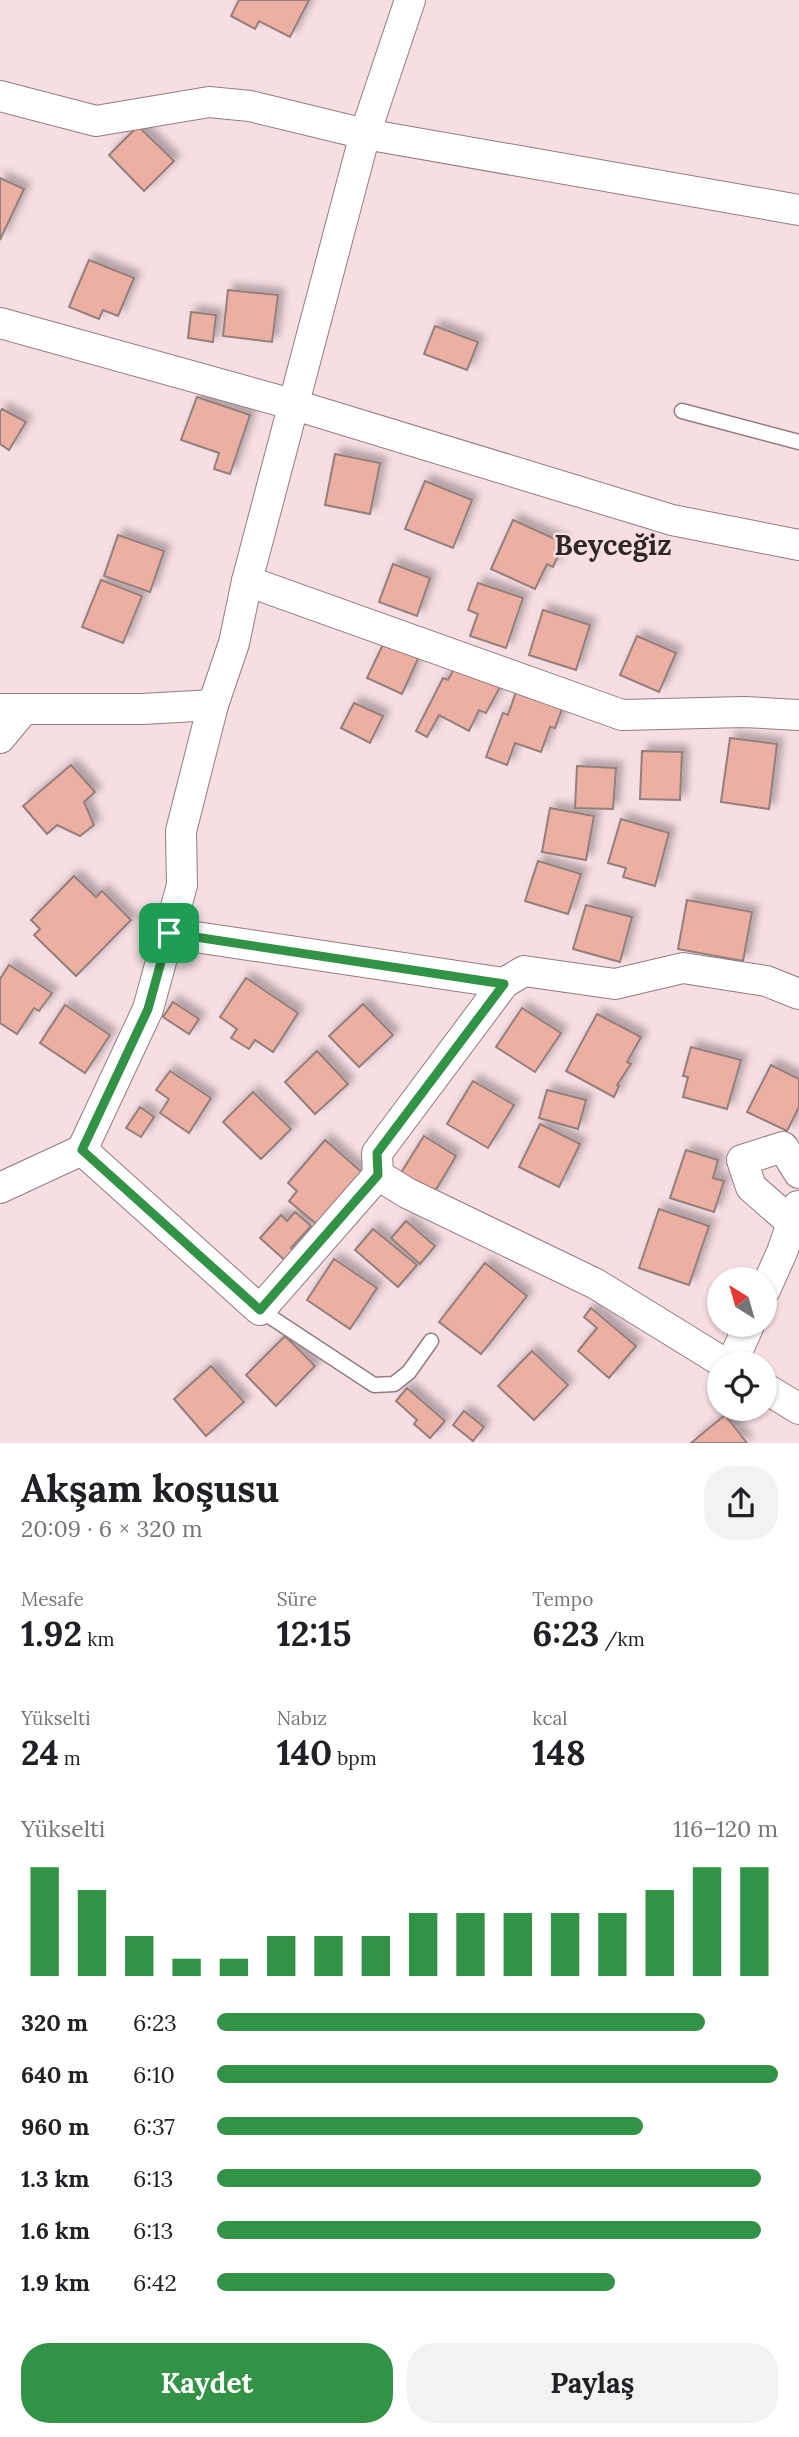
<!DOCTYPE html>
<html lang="tr">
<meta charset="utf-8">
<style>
body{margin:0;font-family:Lora,serif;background:#f2f2f2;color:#202124;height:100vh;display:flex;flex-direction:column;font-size:26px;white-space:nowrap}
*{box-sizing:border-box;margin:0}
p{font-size:23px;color:#757577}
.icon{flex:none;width:38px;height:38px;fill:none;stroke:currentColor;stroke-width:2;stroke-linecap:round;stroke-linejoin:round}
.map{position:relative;height:1443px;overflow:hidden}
.panel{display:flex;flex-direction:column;background:#fff;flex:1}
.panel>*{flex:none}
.needle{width:46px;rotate:323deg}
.buttons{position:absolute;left:707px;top:1267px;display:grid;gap:14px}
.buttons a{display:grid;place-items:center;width:70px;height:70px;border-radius:50%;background:#fff;box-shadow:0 2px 5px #0004;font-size:35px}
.pin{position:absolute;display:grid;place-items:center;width:60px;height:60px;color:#fff;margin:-30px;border-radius:14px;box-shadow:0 4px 10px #0006}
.round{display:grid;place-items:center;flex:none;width:74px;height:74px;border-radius:28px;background:#f2f2f2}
.summary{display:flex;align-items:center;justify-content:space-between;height:119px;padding:0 21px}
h1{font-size:38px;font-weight:700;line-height:52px}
.figures{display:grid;grid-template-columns:repeat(3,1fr);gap:10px;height:119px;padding:7px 21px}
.figures div{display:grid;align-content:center}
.figures b{font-size:35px;font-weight:700}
.figures small{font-size:19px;font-weight:400}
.figures p{font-size:19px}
.chart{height:196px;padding:14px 21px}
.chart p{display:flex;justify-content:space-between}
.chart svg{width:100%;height:126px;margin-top:7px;stroke:#329346;stroke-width:6}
.button{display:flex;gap:14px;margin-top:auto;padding:14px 21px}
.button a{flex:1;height:80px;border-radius:28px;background:#329346;color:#fff;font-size:28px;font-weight:700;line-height:80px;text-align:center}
.button a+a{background:#f2f2f2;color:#202124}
ul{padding:0 21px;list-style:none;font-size:23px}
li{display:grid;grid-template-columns:112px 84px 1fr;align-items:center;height:52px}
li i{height:18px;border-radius:9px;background:#329346}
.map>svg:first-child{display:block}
.building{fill:#ecafa3;stroke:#947f7a;stroke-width:2;filter:url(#shadow)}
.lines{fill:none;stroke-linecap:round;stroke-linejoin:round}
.service-casing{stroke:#927c81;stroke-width:17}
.minor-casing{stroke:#927c81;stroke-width:32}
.service{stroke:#fff;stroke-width:14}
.minor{stroke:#fff;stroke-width:30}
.route-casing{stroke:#fff;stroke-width:14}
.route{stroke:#329346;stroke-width:9}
.labels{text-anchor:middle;stroke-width:5;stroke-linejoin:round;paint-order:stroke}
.district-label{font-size:28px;font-weight:bold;fill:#2f2628;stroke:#f6dee3}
</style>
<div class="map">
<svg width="799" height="1443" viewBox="0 0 799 1443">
<defs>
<filter id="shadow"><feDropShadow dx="6" dy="-6" stdDeviation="3.5" flood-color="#0004"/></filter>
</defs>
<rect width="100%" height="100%" fill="#f6dee3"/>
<!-- building -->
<g class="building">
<path d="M239,0H309L290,37L259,21L255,29L231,16Z"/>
<path d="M138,126L174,161L144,191L109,155Z"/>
<path d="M0,178L24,189L0,240Z"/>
<path d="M89,260L134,278L118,316L103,310L99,319L69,307Z"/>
<path d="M228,290L278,295L272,342L223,336Z"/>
<path d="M191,312L216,315L213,342L188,338Z"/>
<path d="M435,326L478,342L467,370L424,354Z"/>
<path d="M197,397L250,415L230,474L214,469L219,453L181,440Z"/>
<path d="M2,409L26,422L9,450L0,444V412Z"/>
<path d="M335,454L380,463L370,514L325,505Z"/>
<path d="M425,481L472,500L453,548L405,529Z"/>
<path d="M513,520L564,543L553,567L547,564L535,589L491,569Z"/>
<path d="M118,535L164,551L150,592L104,576Z"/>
<path d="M393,564L430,578L417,616L379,602Z"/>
<path d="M101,580L142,596L123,643L82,627Z"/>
<path d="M478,583L523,598L506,648L470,636L478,614L468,610Z"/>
<path d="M543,610L590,625L576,670L529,655Z"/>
<path d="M387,636L421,652L402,694L367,678Z"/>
<path d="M637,636L676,653L659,692L620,675Z"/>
<path d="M456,665L500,687L486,713L479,710L469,731L439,715L427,737L416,731L443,678L448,680Z"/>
<path d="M517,689L563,706L555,728L550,727L541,752L515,743L507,765L486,757L503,713L508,715Z"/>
<path d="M354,703L383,716L370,743L341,728Z"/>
<path d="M730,738L777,744L769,809L721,802Z"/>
<path d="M642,751L682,752L680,800L640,799Z"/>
<path d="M71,765L95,792L84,802L94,825L80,836L57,825L47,834L23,806Z"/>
<path d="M577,766L616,768L613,809L575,808Z"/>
<path d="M550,808L594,816L586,860L542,852Z"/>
<path d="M621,819L669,833L655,886L623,877L626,868L608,863Z"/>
<path d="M538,861L581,874L568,914L525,901Z"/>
<path d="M74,876L96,897L102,891L131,920L76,976L34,935L40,929L31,920Z"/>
<path d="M687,900L752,912L743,961L678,949Z"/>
<path d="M586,905L632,917L620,962L573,949Z"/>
<path d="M9,965L52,993L39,1011L34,1008L17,1034L0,1023V979Z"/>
<path d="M246,978L298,1013L273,1052L255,1040L249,1049L231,1038L237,1029L220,1017Z"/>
<path d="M173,1002L199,1019L189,1034L163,1017Z"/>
<path d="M363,1004L393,1035L359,1067L329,1036Z"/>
<path d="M65,1005L110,1035L85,1073L40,1043Z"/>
<path d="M522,1008L561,1033L535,1072L496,1047Z"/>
<path d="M597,1014L641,1037L627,1062L631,1064L617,1085L619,1086L614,1097L566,1071Z"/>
<path d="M691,1047L741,1060L727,1109L683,1097L688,1077L683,1076Z"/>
<path d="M317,1051L348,1084L315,1114L285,1082Z"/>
<path d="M771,1065L799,1079V1107L787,1131L747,1112Z"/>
<path d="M170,1071L211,1098L189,1133L160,1113L169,1099L156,1090Z"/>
<path d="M473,1081L514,1105L488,1148L447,1124Z"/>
<path d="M547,1090L586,1100L578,1129L539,1118Z"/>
<path d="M253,1092L291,1129L261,1159L223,1122Z"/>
<path d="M140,1107L154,1117L141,1137L126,1128Z"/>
<path d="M540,1124L580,1144L559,1187L519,1167Z"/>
<path d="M424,1136L456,1156L432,1196L399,1176Z"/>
<path d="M325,1140L365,1175L320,1227L289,1201L297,1191L288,1183Z"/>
<path d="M686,1150L718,1160L713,1178L724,1181L714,1212L670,1198Z"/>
<path d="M659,1209L709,1226L689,1285L639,1268Z"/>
<path d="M295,1212L311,1226L291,1248L297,1253L288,1263L260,1238L281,1215L287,1221Z"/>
<path d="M406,1221L435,1246L420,1264L391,1238Z"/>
<path d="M373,1229L417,1265L398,1287L355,1250Z"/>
<path d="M334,1259L377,1288L350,1329L307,1300Z"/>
<path d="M485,1263L527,1296L481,1354L439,1322Z"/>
<path d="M591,1308L636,1346L609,1378L578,1351L597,1328L584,1317Z"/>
<path d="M285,1336L315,1366L276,1406L246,1375Z"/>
<path d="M532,1351L568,1385L534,1420L498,1386Z"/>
<path d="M211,1366L244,1402L206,1436L174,1399Z"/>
<path d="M407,1388L445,1421L430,1438L414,1424L417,1420L396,1401Z"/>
<path d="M464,1411L484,1427L473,1441L453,1425Z"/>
<path d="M725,1415L747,1443H691Z"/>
</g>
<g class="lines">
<!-- service casing -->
<g class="service-casing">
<g id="service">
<path d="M682,411L799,442"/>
<path d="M260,1310L374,1385L394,1384L409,1372L431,1341"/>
</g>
</g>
<!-- minor casing -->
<g class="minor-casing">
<g id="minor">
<path d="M0,96L96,121L209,102L250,106L365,134L799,210"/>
<path d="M0,323L295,405L672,520L799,545"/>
<path d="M247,581L622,715L744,712L799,715"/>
<path d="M0,709H143L213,705"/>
<path d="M0,738L24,709"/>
<path d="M169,933L504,983"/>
<path d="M378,1175L260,1310L82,1150L148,1009L182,885L181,831L213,705L234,643L247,581L365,134L410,0"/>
<path d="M0,1188L82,1150"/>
<path d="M792,1223L751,1187L742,1160L783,1147L799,1173"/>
<path d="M765,1290L782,1252L798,1206"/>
<path d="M724,1363L596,1284L407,1193L378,1175L377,1153L504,983L524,971L615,984L683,968L766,981L799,994"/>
<path d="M732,1363L749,1325"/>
<path d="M765,1388L799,1409"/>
</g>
</g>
<!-- service -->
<use href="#service" class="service"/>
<!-- minor -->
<use href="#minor" class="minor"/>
</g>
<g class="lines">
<!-- route casing -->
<g class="route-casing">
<path id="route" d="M169,933L504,984L377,1153L378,1175L260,1310L82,1150L148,1009Z"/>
</g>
<!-- route -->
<use href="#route" class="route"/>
</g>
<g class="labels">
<!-- district labels -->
<g class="district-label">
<text x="613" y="555">Beyceğiz</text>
</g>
</g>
</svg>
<div class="buttons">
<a><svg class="needle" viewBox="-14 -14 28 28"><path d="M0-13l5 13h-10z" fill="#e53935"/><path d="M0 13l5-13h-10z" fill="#757577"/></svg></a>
<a><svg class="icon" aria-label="locate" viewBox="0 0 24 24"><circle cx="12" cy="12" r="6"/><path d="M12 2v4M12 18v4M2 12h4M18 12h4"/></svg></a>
</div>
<div class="pin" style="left:169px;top:933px;background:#1e9e55"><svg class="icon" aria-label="arrive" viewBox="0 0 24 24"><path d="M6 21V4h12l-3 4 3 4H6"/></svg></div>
</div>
<section class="panel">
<div class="summary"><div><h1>Akşam koşusu</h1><p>20:09 · 6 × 320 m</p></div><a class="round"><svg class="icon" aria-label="share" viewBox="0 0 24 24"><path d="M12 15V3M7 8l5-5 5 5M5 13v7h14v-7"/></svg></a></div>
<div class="figures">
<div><p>Mesafe</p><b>1.92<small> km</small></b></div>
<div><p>Süre</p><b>12:15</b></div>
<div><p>Tempo</p><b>6:23<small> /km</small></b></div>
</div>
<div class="figures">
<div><p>Yükselti</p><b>24<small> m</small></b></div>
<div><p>Nabız</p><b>140<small> bpm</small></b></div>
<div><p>kcal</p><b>148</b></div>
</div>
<div class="chart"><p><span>Yükselti</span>116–120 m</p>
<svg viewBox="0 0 160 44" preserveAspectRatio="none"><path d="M5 44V6M15 44V14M25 44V30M35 44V38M45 44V38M55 44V30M65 44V30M75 44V30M85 44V22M95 44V22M105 44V22M115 44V22M125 44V22M135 44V14M145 44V6M155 44V6"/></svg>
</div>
<ul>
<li><b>320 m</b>6:23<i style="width:87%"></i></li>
<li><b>640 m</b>6:10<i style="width:100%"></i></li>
<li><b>960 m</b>6:37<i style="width:76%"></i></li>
<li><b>1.3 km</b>6:13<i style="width:97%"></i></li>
<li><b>1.6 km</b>6:13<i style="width:97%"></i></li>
<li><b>1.9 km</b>6:42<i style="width:71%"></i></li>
</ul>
<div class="button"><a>Kaydet</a><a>Paylaş</a></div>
</section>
